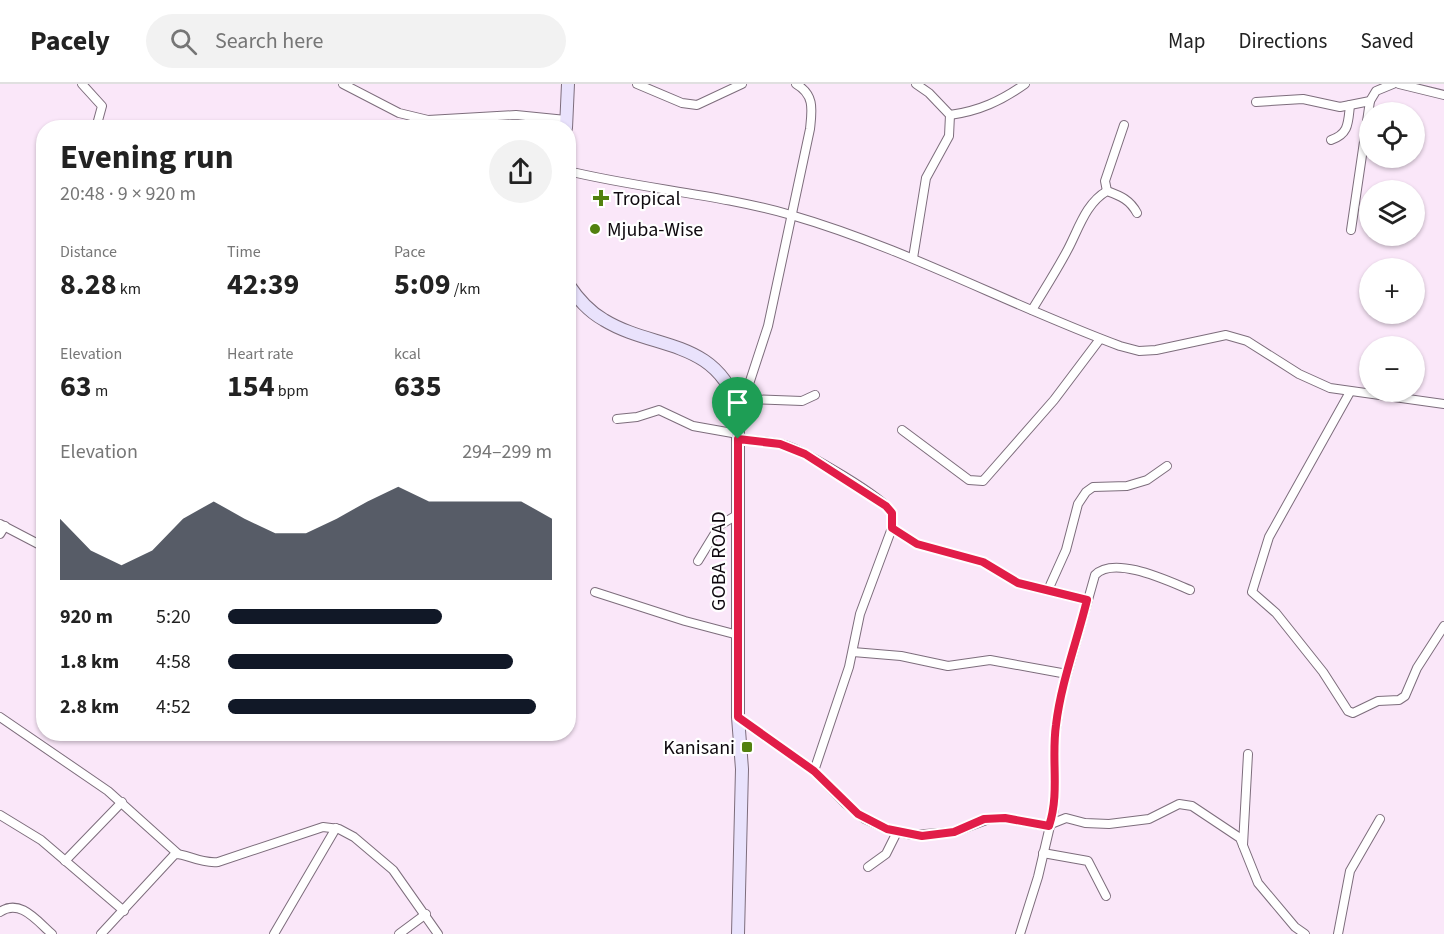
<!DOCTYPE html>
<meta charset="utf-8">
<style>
body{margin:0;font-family:"Source Sans 3",sans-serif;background:#f2f2f2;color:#222;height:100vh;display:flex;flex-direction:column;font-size:22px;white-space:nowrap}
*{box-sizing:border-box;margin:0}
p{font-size:20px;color:#767676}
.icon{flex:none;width:33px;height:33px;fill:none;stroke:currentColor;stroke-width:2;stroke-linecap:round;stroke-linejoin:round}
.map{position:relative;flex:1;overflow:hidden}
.side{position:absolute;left:36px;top:36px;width:540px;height:621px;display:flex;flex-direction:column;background:#fff;border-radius:24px;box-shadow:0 2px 4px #0004}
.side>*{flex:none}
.controls{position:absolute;left:1359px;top:18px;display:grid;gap:12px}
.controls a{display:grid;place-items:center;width:66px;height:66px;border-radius:50%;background:#fff;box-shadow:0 2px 4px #0004;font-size:30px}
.pin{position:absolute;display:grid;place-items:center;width:51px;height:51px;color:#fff;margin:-62px -26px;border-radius:50% 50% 50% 0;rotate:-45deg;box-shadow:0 0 6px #0007}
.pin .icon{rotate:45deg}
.round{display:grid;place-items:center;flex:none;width:63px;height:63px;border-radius:32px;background:#f2f2f2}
.headline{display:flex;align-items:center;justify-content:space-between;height:102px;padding:0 24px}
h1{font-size:33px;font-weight:700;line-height:45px}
.stats{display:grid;grid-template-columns:repeat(3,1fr);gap:9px;height:102px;padding:6px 24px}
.stats div{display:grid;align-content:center}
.stats b{font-size:30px;font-weight:700}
.stats small{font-size:16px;font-weight:400}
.stats p{font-size:16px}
.chart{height:168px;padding:12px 24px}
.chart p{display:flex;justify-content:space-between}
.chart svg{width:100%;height:108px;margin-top:6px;fill:#111827;opacity:.7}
ul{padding:0 24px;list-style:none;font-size:20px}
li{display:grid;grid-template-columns:96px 72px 1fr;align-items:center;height:45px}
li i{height:15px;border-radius:8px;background:#111827}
header{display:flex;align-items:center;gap:36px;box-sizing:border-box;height:84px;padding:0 30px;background:#fff;border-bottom:2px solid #e0e0e0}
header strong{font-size:28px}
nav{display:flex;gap:33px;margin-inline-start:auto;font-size:21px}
.search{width:420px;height:54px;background:#f2f2f2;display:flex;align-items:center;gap:15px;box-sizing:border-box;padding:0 21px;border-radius:33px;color:#767676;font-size:22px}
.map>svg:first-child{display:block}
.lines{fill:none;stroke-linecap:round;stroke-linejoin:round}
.minor-casing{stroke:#7d6d7c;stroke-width:10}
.secondary-casing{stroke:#7d6d7c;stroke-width:14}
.minor{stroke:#fff;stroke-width:8}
.secondary{stroke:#e9e2fc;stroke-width:12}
.route-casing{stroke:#fff;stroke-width:12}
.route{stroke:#e11d48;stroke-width:8}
.poi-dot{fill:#52810f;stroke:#fff;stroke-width:2}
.labels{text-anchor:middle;stroke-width:4.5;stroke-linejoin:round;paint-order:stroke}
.poi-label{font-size:20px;fill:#0f090f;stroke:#fff;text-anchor:start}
.street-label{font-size:20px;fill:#0f090f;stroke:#fff}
</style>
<header>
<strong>Pacely</strong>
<div class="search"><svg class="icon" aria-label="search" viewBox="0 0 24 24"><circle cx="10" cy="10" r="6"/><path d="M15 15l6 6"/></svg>Search here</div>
<nav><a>Map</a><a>Directions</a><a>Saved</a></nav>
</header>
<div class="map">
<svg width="1444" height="850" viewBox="0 0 1444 850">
<rect width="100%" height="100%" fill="#fae7f9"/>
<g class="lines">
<!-- minor casing -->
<g class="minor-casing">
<g id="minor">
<path d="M82,0L102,22L96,44"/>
<path d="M343,0L399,29L428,36L516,31L566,36"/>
<path d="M637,0L682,19L697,21L742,0"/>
<path d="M1399,0L1444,11"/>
<path d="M1256,18L1303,15L1340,23L1370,17L1376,7L1393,0"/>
<path d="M950,31C979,27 1001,17 1025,0"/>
<path d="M1331,56C1349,50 1348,39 1350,21"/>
<path d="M568,87C642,105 718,110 791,131C905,164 1009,221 1120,262L1139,267L1156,266L1226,251L1247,257L1299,290L1330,304L1444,320"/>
<path d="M1107,107L1105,97L1124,41"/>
<path d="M1351,146L1370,17"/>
<path d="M913,174L926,94L949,52L950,31L929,9L916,0"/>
<path d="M1032,226C1044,206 1057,186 1068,165C1079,144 1086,119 1107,107C1121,112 1130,116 1137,129"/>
<path d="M1350,308L1269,453L1252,508L1276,529L1323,588L1348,627L1353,629L1378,617L1399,616L1405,612L1417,584L1444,542"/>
<path d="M744,315L802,317L815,311"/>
<path d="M738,324L750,297L768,242L810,45C812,26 815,11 796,0"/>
<path d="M617,335L637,333L659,326L693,342L738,350"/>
<path d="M902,346L969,396L983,397L1054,316L1100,255"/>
<path d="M738,355C753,357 770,357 785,361C804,367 885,414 892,429V444L860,530L849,583L814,687"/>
<path d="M0,440L44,463"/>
<path d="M892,444L917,460L983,478L1018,499L1087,516"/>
<path d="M0,450L5,442"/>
<path d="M698,477L720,441L737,431"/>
<path d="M1048,506L1066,466L1078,420L1086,408L1093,403L1127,402L1147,396L1167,382"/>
<path d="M595,508L685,537L738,551"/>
<path d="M853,568L901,572L948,582L990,576L1067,590"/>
<path d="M0,633L108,707L177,769"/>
<path d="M738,633L814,687L845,719L865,735L887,745L911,751L954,748L989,735L1005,734L1046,742L1066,734L1085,739L1109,740L1149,735L1179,720L1192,722L1240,754L1258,799L1295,843L1305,850"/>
<path d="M0,731L41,756L124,827"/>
<path d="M1243,761L1248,670"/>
<path d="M1043,769L1088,777L1106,812"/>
<path d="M65,777L122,718"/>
<path d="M868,783L886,770L897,748"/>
<path d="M0,828C20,814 37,837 52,850"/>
<path d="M101,850L175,770C185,769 200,780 218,778L323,743L339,745L354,753L393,786L438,850"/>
<path d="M274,850L336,744"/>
<path d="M399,850L426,830"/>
<path d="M1020,850L1038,793L1054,725V660L1060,615L1095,491C1114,471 1168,497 1190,506"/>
<path d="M1338,850L1350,787L1380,735"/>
</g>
</g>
<!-- secondary casing -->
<g class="secondary-casing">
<g id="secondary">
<path d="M566,44L568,0"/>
<path d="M568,200C578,215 588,227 604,236C653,266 716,254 738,324V633L742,685L738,850"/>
</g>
</g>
<!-- minor -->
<use href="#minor" class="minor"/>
<!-- secondary -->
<use href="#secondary" class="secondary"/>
</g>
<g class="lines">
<!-- route casing -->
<g class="route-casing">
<path id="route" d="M738,355L780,360L805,370L886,422L892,429V444L917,460L983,478L1018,499L1087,516C1077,557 1061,599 1056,641C1051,675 1060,709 1049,742L1005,734L984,735L954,748L922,752L887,745L858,730L814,687L738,633Z"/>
</g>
<!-- route -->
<use href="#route" class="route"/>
</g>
<!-- markers -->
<g class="poi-dot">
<path d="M598 105h6v6h6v6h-6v6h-6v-6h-6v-6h6z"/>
<circle cx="595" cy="145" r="6"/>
<rect x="741" y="657" width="12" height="12" rx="3"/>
</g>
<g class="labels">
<!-- poi labels -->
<g class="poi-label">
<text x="613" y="121">Tropical</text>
<text x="607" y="152">Mjuba-Wise</text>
<text x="735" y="670" text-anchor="end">Kanisani</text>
</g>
<!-- street labels -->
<g class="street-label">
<text transform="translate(718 477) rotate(-90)" y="7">GOBA ROAD</text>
</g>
</g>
</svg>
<div class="controls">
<a><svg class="icon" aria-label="locate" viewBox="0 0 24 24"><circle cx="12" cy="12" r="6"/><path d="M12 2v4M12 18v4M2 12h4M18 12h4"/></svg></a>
<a><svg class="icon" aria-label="layers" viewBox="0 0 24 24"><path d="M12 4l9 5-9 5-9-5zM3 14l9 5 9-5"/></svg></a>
<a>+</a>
<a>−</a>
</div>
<div class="pin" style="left:738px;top:355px;background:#1e9e55"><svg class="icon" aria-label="arrive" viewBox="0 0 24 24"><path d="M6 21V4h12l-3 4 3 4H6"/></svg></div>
<section class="side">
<div class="headline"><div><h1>Evening run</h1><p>20:48 · 9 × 920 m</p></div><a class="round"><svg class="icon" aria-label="share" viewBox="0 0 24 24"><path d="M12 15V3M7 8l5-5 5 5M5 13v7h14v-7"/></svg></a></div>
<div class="stats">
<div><p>Distance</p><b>8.28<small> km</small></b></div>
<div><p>Time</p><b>42:39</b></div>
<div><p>Pace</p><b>5:09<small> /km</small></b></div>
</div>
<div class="stats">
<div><p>Elevation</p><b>63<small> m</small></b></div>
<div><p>Heart rate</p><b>154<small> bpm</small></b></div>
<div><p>kcal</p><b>635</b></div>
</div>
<div class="chart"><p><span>Elevation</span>294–299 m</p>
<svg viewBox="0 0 160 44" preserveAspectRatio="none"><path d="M0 44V19L10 32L20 38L30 32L40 19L50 12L60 19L70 25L80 25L90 19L100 12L110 6L120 12L130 12L140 12L150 12L160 19V44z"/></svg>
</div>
<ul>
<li><b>920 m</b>5:20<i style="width:66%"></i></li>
<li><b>1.8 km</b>4:58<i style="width:88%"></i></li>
<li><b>2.8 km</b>4:52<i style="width:95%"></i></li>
</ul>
</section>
</div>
